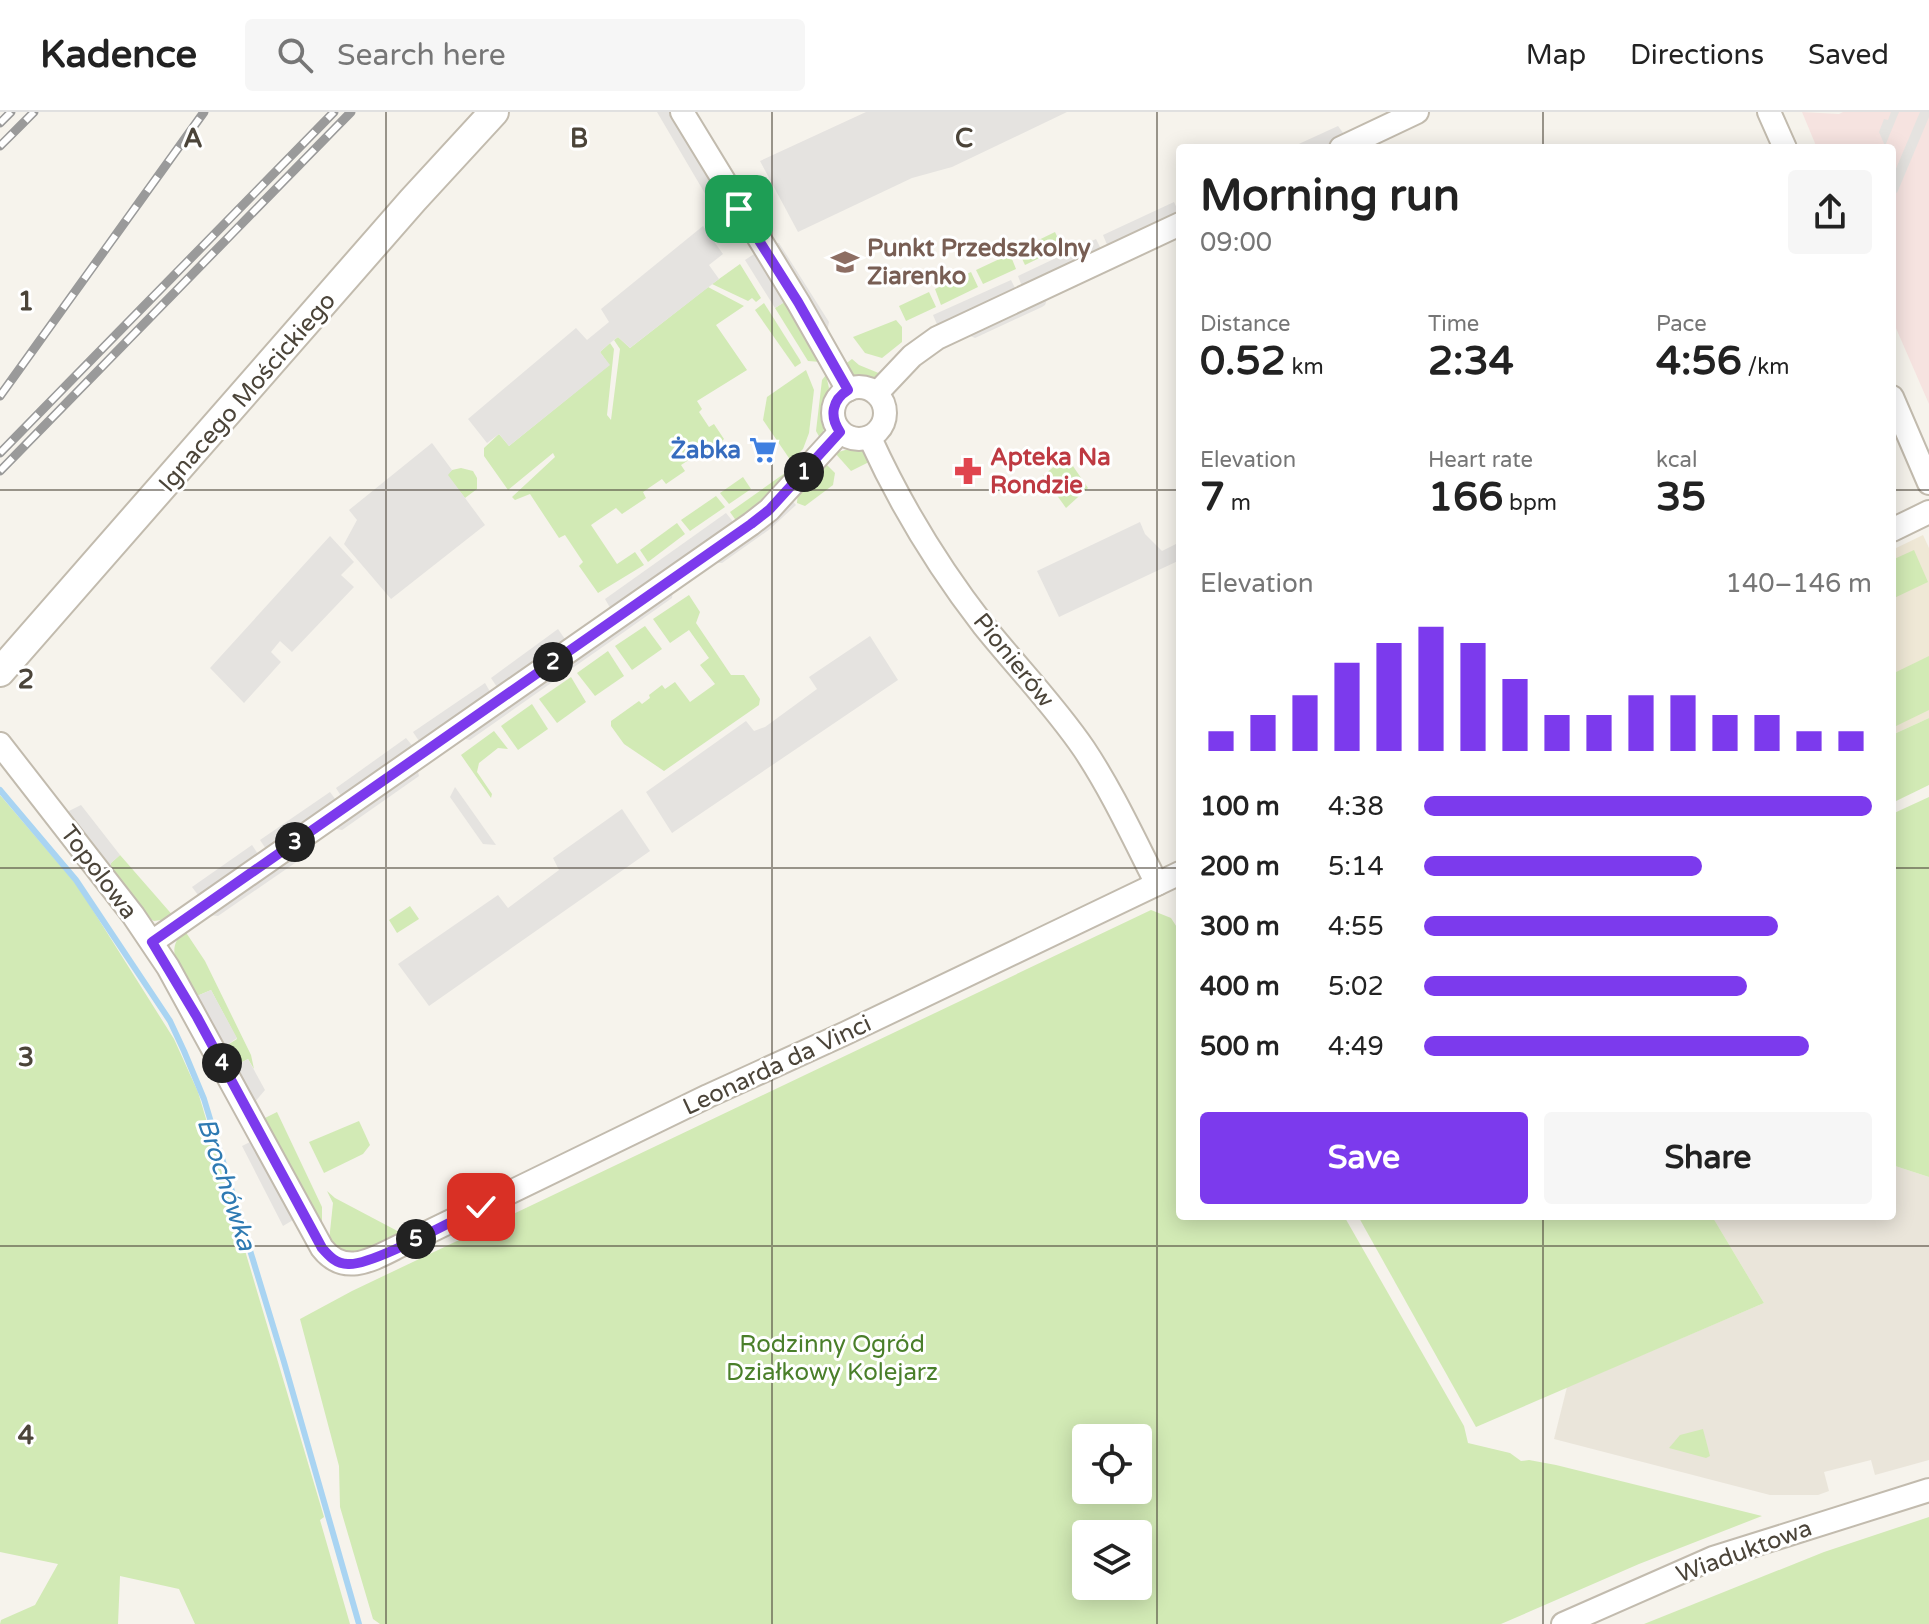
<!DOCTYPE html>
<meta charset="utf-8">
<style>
body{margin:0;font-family:"Varela Round",sans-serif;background:#f6f6f6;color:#222;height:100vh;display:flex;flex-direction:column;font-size:30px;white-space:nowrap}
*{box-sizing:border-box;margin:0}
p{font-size:26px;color:#767676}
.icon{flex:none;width:44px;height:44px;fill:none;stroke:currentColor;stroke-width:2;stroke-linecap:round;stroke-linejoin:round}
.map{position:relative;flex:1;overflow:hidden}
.panel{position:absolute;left:1176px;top:32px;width:720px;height:1076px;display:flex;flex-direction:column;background:#fff;border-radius:8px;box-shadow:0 4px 20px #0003}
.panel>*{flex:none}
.tools{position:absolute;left:1072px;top:1312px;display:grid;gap:16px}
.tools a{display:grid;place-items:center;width:80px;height:80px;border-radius:8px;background:#fff;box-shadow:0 4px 20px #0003;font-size:40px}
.pin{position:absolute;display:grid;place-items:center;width:68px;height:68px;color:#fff;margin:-34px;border-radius:16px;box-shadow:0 4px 12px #0006}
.km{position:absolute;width:40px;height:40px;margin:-20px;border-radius:50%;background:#222;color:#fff;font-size:22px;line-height:40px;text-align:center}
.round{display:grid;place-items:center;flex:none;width:84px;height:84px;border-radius:8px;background:#f6f6f6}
.head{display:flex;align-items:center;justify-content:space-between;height:136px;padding:0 24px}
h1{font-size:44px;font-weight:800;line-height:60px}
.stats{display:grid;grid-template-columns:repeat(3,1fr);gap:12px;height:136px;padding:8px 24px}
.stats div{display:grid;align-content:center}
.stats b{font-size:40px;font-weight:800}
.stats small{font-size:22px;font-weight:400}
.stats p{font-size:22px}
.chart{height:224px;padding:16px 24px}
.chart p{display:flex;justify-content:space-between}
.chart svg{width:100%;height:144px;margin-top:8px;stroke:#7c3aed;stroke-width:6}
.button{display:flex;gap:16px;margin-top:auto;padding:16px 24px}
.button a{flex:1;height:92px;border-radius:8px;background:#7c3aed;color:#fff;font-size:32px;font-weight:800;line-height:92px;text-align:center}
.button a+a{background:#f6f6f6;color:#222}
ul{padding:0 24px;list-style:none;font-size:26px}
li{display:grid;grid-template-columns:128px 96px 1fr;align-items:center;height:60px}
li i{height:20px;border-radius:10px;background:#7c3aed}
header{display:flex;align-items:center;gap:48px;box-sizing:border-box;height:112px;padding:0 40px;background:#fff;border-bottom:2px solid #e0e0e0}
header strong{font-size:38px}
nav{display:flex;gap:44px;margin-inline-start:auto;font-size:28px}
.search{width:560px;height:72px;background:#f6f6f6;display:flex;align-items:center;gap:20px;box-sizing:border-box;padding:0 28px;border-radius:8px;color:#767676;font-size:30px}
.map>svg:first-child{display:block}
.residential{fill:#eae5da}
.education{fill:#efe8d6}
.medical{fill:#f6e3e0}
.green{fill:#d2eab5;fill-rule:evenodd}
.parking{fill:#e5e3e0}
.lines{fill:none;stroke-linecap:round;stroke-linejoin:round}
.stream{stroke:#a9d4f2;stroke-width:6}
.minor-casing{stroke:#c2bbae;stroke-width:26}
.tertiary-casing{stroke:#c2bbae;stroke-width:32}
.minor{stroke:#fff;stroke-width:22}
.tertiary{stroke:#fff;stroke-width:28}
.rail-casing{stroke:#9a9a9a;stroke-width:9}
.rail{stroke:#fff;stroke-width:6;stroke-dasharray:18;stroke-linecap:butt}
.route-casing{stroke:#fff;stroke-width:16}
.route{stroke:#7c3aed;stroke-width:10}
.grid{fill:none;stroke:#4b4439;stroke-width:2;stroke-opacity:0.55}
.labels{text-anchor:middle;stroke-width:6;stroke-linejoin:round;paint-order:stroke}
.education-label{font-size:24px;font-weight:bold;fill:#785e54;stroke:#fff;text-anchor:start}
.street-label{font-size:24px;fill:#4b4439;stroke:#fff}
.shop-label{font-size:24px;font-weight:bold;fill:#366cbe;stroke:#fff;text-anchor:end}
.health-label{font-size:24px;font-weight:bold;fill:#be3a42;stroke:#fff;text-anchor:start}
.park-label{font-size:24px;fill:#4a7f2a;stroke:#fff}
.water-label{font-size:26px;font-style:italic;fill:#2e7ab2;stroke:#fff}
.grid-label{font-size:26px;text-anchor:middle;font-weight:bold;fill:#4b4439;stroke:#fff;stroke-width:6;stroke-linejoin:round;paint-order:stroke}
</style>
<header>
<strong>Kadence</strong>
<div class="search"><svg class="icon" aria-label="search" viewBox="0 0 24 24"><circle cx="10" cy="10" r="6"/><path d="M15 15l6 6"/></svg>Search here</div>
<nav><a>Map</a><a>Directions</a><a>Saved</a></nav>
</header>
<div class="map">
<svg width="1929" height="1512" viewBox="0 0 1929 1512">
<rect width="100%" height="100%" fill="#f6f3ec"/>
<!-- residential -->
<path class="residential" d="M1892,1053L1929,1065V1348L1875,1363L1871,1348L1824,1360L1829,1379L1818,1383H1770L1554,1327L1567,1275L1764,1191L1712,1104H1892Z"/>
<!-- education -->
<path class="education" d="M1923,423L1929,436V606L1892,623V438Z"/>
<!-- medical -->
<path class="medical" d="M1802,0L1839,2L1843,0H1929V292L1892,207V36H1817Z"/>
<!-- green -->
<g class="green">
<path d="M1055,120L1062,135L1025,153L1018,138Z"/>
<path d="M1010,142L1016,157L983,172L976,158Z"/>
<path d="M740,152L761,186L756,190L752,186L748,189L712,172Z"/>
<path d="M971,160L978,175L941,193L935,177Z"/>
<path d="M708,175L744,194L716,213L747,258L697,289L702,297L699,300L709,315L714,312L724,327L722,329L724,332L705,345L701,340L681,353L685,359L666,372L662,367L643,380L646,386L622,402L616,396L591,413L617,452L635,440L644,453L598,481L579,454L583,450L565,423L559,426L530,382L515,388L512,385L555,345L553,341L508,378L484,344V336L499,322L509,334L609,253L600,240L610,231L614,237L607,303L611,308L620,237L614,228L618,225L630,236Z"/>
<path d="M929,180L936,195L906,209L899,194Z"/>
<path d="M786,189L821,250L808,249L775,196Z"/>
<path d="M764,191L800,248L801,251L795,255L755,198Z"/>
<path d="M896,208L902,215V230L882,246L865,241L853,225Z"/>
<path d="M852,247L859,253L881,262L871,267L854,265L844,253Z"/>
<path d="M806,258L814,278L809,321L803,337L791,349L763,308L767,285Z"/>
<path d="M826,263L829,276L823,298L825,313L821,328L816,319L822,268Z"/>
<path d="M852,336L865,340L871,349L851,359L835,341Z"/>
<path d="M1066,344L1088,376L1066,396L1043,364Z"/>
<path d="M825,351L835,361L833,373L805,394L797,391L798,378Z"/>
<path d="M461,356L473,359L477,366V377L465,386L447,363L452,358Z"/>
<path d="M785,361L787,364L737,410L730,400Z"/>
<path d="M743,365L751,377L729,392L720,381Z"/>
<path d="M716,384L725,395L690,419L681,408Z"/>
<path d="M677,411L685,422L648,450L640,438Z"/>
<path d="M1914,438L1928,470L1892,487V448Z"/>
<path d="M689,483L700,500L696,511L731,563H744L760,587L759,593L664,659L624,632L611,614V609L639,589L642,592L650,586L649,583L662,573L665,577L675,570L690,590L715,572L700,553L709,546L689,518L670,531L653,507Z"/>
<path d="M645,514L662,537L632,558L615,534Z"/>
<path d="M608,539L624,564L595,584L577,561Z"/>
<path d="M1929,544V598L1892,616V562Z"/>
<path d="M571,565L586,590L557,611L539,587Z"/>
<path d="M532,592L548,617L518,638L501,614Z"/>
<path d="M1929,606V673L1892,691V623Z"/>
<path d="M494,619L508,637L498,636L479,651L477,660L492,682L491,686L461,643Z"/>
<path d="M0,683L77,773L174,927L198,980L324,1405L320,1408L350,1512H195L179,1477L120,1464L118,1512H0L1,1508L35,1493L58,1452L0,1440Z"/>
<path d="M1929,685V1065L1892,1053V702Z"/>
<path d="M120,743L175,806L154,809L147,805L110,756L111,751Z"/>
<path d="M410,794L419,807L397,821L389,808Z"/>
<path d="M1151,798L1171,806L1180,820V1104H1344L1464,1314L1468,1331L1510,1341L1521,1349L1529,1348L1556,1353L1762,1404L1639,1452L1501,1512H380L373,1507L340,1395L339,1354L300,1207L352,1179ZM1138,1326V1378H1086V1326ZM1138,1422V1474H1086V1422Z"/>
<path d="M185,819L205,849L251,943L254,957L248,947L235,954L224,935L237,927L211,878L197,884C185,864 160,839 185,819Z"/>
<path d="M277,1000L322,1095V1117L263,1007Z"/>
<path d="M359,1009L370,1033L363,1042L324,1061L309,1030Z"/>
<path d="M327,1079L335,1086L405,1123L370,1139L346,1143L329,1129L333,1091Z"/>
<path d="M1358,1104H1712L1764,1191L1476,1315Z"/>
<path d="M1703,1317L1710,1344L1706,1346L1669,1336L1680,1323Z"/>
<path d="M1929,1405V1512H1644L1824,1440Z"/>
</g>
<!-- parking -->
<g class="parking">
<path d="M657,0H673L733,102L720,107Z"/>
<path d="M866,0H1067L952,55L912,66L798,120L760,49Z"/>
<path d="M1891,0H1899L1885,34L1879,20L1884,7L1888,8Z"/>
<path d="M1920,0H1929V5L1897,81L1892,78V66Z"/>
<path d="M1338,14L1346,25L1322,36H1290Z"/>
<path d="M1174,90L1180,103L1108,135L1103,123Z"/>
<path d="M703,114L723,142L709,153L719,167L630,236L618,225L610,231L600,240L610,253L509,334L499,322L487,331L468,307L576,216L587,228L609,210L601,197Z"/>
<path d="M1096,127L1102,139L1023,177L1018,164Z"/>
<path d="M769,130L779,131L829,210L827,221Z"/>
<path d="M757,140L786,189L775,196L745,148Z"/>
<path d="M1011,168L1017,180L939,217L933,203Z"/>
<path d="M1049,182L1045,193L1042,195L975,226L966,222Z"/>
<path d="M432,331L452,358L448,363L485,413L391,487L344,432L357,408L349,398Z"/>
<path d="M790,386L796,393L770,417L722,451L710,450Z"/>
<path d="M726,401L735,412L612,499L605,487Z"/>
<path d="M1140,410L1145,422L1162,439L1176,432L1180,448L1059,505L1037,459Z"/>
<path d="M330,424L354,450L341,463L354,475L292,540L280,529L271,540L281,550L244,591L210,556Z"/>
<path d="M673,477L672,486L624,520L470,628L459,626Z"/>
<path d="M558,517L567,530L499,578L491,566Z"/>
<path d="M870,524L898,568L672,721L646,680L746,609L754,619L765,615L817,577L809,565Z"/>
<path d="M485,571L492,583L421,632L413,620Z"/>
<path d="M406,626L415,637L343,687L336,676Z"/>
<path d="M417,655L419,664L342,718L331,716Z"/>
<path d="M455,675L496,733L483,732L450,685Z"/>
<path d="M330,680L338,691L268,740L260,728Z"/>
<path d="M81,693L120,743L111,751L110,756L65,701Z"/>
<path d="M622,697L650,739L429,894L398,852L498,783L508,796L559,758L553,746Z"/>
<path d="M311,729V740L218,804L208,803Z"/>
<path d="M252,733L260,745L201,787L192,775Z"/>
<path d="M211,878L237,926L224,935L197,884Z"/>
<path d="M248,947L265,978L254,991L235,954Z"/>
<path d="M252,1029L298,1110L293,1108L283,1114L242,1034Z"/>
</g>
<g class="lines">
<!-- stream -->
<path class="stream" d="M0,678L76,768L170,909L184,939L204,987L284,1250L359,1512"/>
<!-- minor casing -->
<g class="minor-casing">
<g id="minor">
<path d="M682,0L798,190L848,278"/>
<path d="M1769,0L1785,36"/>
<path d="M1341,36L1417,0"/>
<circle cx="859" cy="301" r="26"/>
<path d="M877,281L912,244L937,226L1180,112"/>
<path d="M1892,285L1929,371"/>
<path d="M870,326C900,392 939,456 984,514C1017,555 1054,593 1084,637C1112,679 1134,727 1157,772"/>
<path d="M1892,418L1929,400"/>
<path d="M0,632L133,803L168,855L322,1136C347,1168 379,1143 408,1130L708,984L846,921L1180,761"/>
<path d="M152,830L751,412L769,398L840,320"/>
<path d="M1563,1512L1713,1446L1929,1378"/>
</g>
</g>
<!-- tertiary casing -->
<g class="tertiary-casing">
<path id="tertiary" d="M0,560L413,88L494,0"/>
</g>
<!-- minor -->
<use href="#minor" class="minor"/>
<!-- tertiary -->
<use href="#tertiary" class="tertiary"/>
<!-- rail casing -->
<g class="rail-casing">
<g id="rail">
<path d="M0,11L11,0"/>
<path d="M0,34L34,0"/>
<path d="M0,284L204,0"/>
<path d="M0,341L334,0"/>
<path d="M0,359L351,0"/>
</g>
</g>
<!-- rail -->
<use href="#rail" class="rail"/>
</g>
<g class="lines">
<!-- route casing -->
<g class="route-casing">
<path id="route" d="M481,1095C455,1107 372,1154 348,1152C336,1152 329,1144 322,1136L197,905L152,830L751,412L769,398L840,320C829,304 832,288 848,278L798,190L739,97"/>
</g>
<!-- route -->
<use href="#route" class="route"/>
</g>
<!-- grid -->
<path class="grid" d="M386,0V1512M772,0V1512M1157,0V1512M1543,0V36M0,378H1180M1892,378H1929M0,756H1180M1892,756H1929M1543,1104V1512M0,1134H1929"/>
<!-- icons -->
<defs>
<g id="school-bare" transform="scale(2.16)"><path d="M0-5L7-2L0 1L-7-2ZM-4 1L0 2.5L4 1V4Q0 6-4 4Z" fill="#8d6e63" stroke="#fff" stroke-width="2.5" paint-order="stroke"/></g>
<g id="supermarket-bare" transform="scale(2.16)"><path d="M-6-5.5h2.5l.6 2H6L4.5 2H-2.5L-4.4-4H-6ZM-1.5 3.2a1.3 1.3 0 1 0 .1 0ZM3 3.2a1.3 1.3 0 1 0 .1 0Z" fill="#3f7fe0" stroke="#fff" stroke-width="2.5" paint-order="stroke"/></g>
<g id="pharmacy-bare" transform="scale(2.16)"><path d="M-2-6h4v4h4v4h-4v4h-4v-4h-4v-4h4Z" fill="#e0444e" stroke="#fff" stroke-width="2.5" paint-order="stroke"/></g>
</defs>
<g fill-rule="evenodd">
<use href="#school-bare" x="845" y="150"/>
<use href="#supermarket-bare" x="763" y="338"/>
<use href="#pharmacy-bare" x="968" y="359"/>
</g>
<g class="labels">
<!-- education labels -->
<g class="education-label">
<text x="867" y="144">Punkt Przedszkolny<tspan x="867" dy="28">Ziarenko</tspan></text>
</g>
<!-- street labels -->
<g class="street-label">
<text transform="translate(247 280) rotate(-49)" y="8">Ignacego Mościckiego</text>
<text transform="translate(1014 548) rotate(51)" y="8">Pionierów</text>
<text transform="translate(99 760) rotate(53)" y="8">Topolowa</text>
<text transform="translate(777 953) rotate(-25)" y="8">Leonarda da Vinci</text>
<text transform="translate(1744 1439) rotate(-20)" y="8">Wiaduktowa</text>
</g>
<!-- shop labels -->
<g class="shop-label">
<text x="741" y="346">Żabka</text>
</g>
<!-- health labels -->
<g class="health-label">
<text x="990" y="353">Apteka Na<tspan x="990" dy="28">Rondzie</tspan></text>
</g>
<!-- park labels -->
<g class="park-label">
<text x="832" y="1240">Rodzinny Ogród<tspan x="832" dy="28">Działkowy Kolejarz</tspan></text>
</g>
<!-- water labels -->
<g class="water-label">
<text transform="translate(227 1072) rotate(72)" y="9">Brochówka</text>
</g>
</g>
<g class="grid-label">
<text x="193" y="35">A</text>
<text x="579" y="35">B</text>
<text x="964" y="35">C</text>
<text x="26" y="198">1</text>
<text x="26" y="576">2</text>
<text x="26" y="954">3</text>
<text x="26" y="1332">4</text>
</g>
</svg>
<div class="tools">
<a><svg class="icon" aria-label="locate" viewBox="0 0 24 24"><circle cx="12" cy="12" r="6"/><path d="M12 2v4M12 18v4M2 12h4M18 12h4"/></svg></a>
<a><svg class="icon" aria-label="layers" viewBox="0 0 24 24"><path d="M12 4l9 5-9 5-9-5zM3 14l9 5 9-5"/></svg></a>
</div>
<div class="pin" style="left:739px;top:97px;background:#1e9e55"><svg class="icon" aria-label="arrive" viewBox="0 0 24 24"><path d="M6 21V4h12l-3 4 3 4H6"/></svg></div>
<div class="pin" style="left:481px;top:1095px;background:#d93025"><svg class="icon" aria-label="check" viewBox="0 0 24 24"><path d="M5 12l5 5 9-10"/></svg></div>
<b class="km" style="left:804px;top:360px">1</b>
<b class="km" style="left:553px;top:550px">2</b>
<b class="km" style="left:295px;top:730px">3</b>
<b class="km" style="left:222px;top:951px">4</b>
<b class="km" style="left:416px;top:1127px">5</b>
<section class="panel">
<div class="head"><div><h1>Morning run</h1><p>09:00</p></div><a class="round"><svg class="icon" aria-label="share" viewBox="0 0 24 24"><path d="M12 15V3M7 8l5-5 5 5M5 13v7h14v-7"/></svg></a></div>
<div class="stats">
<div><p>Distance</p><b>0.52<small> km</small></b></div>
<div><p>Time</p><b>2:34</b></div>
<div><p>Pace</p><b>4:56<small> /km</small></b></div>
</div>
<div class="stats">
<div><p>Elevation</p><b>7<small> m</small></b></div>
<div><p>Heart rate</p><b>166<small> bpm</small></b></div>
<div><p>kcal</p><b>35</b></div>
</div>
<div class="chart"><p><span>Elevation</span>140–146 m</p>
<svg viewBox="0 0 160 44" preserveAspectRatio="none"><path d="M5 44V38M15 44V33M25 44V27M35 44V17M45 44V11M55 44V6M65 44V11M75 44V22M85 44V33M95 44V33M105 44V27M115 44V27M125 44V33M135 44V33M145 44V38M155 44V38"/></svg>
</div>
<ul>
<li><b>100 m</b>4:38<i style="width:100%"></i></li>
<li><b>200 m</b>5:14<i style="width:62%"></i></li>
<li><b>300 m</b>4:55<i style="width:79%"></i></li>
<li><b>400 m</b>5:02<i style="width:72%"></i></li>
<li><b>500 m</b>4:49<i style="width:86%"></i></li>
</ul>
<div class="button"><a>Save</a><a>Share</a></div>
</section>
</div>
